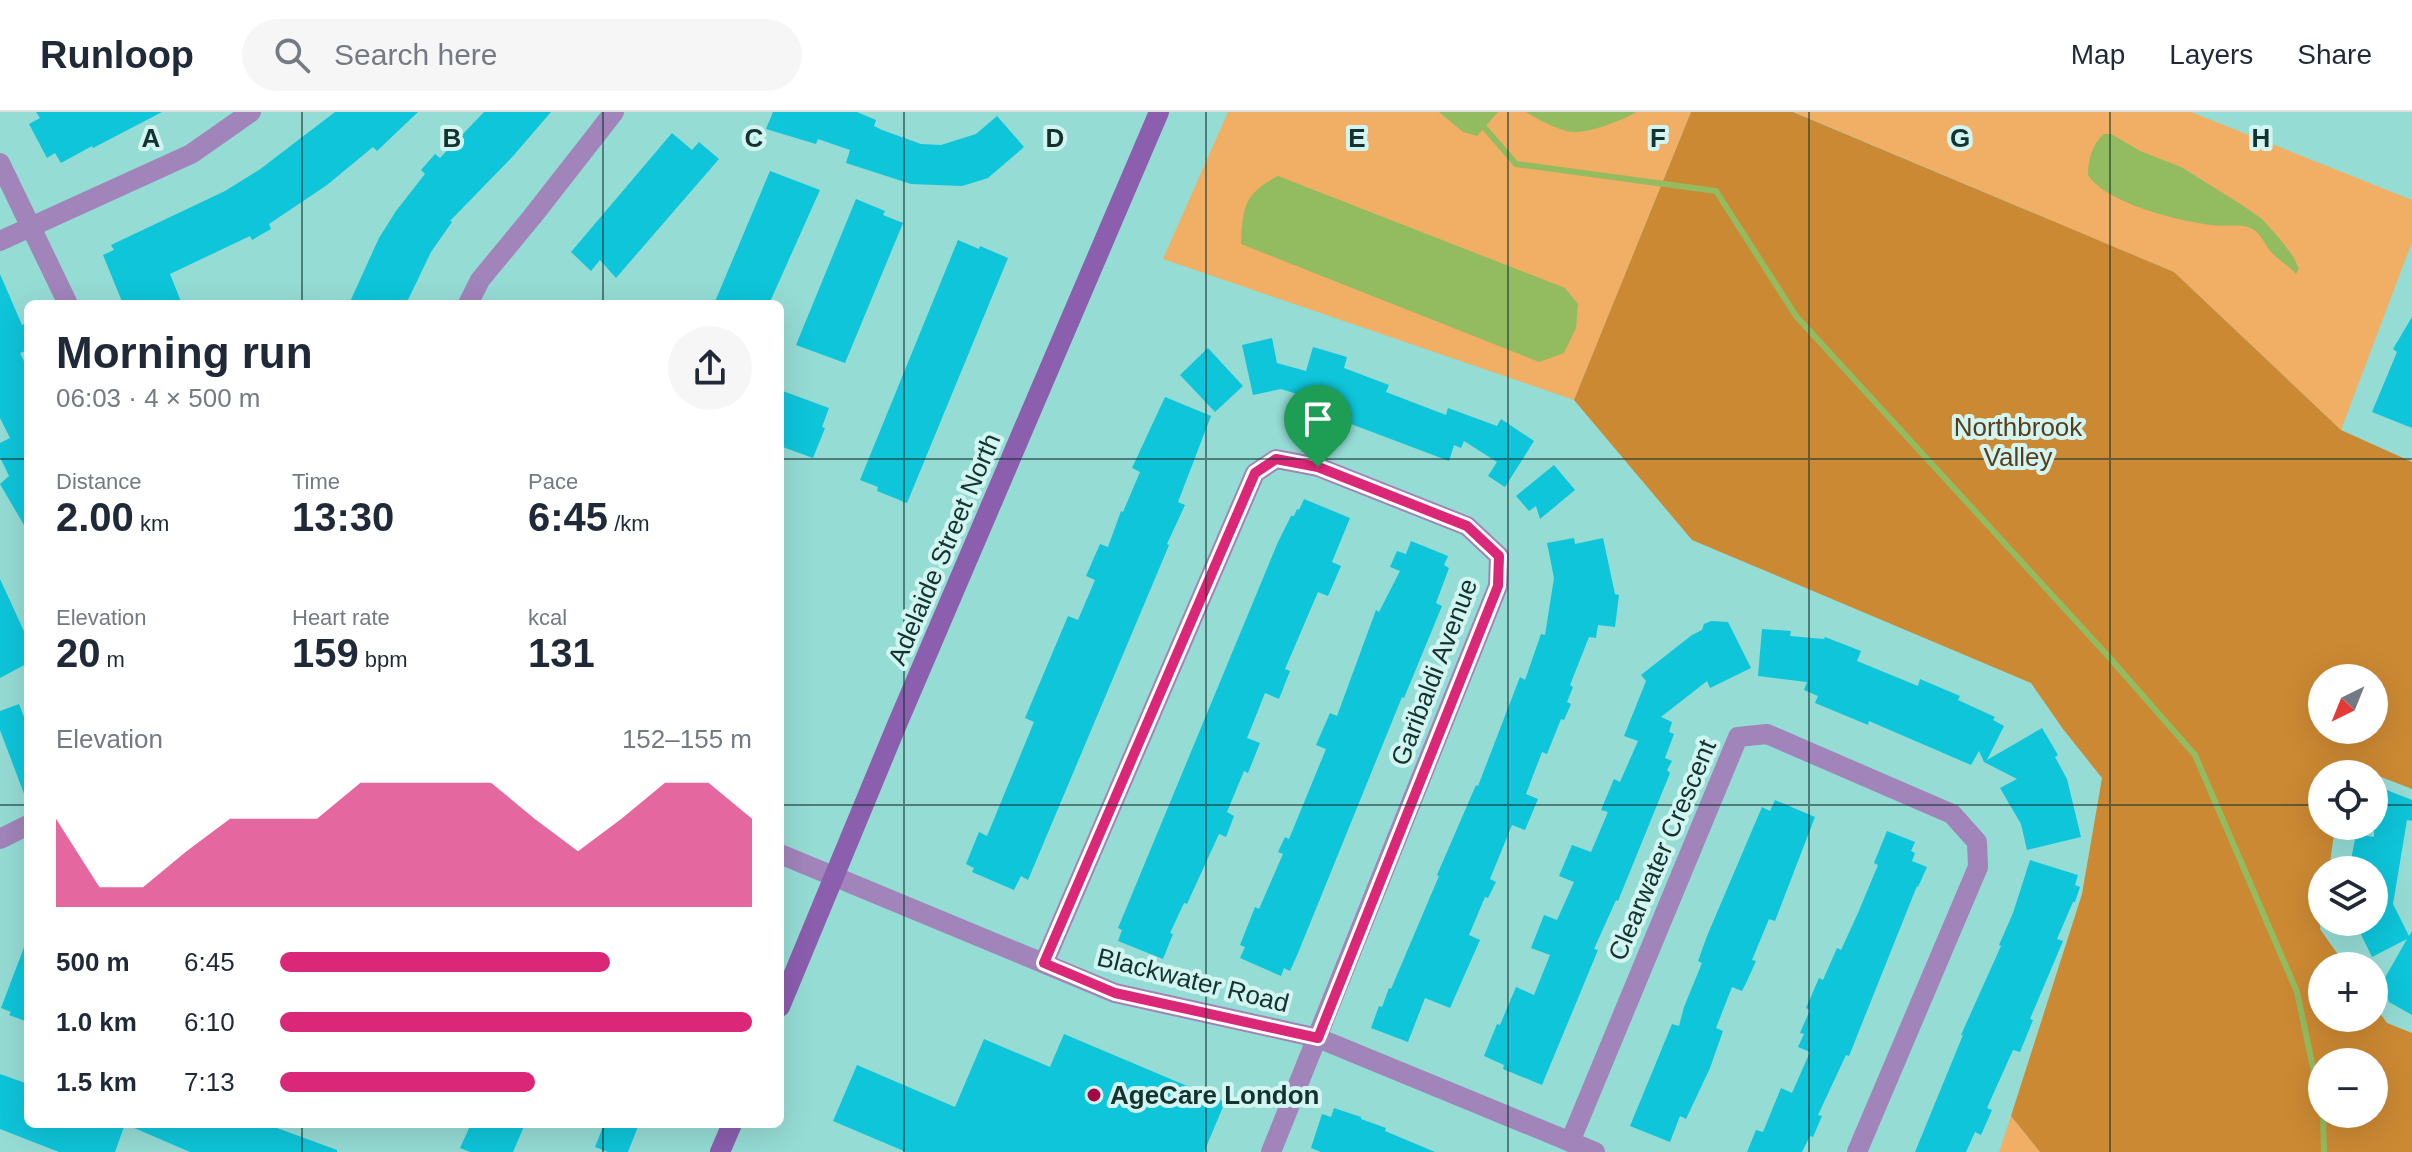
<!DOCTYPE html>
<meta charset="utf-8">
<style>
body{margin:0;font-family:Helvetica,sans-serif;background:#f6f6f7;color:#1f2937;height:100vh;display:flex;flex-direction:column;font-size:30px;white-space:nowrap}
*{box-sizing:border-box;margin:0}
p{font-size:26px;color:#747a83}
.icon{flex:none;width:44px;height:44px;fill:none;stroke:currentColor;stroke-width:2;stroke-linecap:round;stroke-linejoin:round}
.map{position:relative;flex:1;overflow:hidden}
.drawer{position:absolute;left:24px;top:188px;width:760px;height:828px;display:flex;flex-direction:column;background:#fff;border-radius:12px;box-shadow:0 8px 32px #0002}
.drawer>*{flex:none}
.needle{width:52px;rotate:223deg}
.controls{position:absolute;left:2308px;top:552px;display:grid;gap:16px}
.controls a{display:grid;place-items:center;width:80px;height:80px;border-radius:50%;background:#fff;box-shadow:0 8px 32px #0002;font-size:40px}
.pin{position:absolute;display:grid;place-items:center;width:68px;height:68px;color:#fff;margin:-82px -34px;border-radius:50% 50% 50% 0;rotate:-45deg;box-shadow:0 0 8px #0007}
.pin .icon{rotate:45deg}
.round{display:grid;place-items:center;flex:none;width:84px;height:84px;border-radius:42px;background:#f6f6f7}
.head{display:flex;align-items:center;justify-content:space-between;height:136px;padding:0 32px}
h1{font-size:44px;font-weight:700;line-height:60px}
.figures{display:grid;grid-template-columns:repeat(3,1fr);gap:12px;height:136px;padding:8px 32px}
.figures div{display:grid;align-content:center}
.figures b{font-size:40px;font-weight:700}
.figures small{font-size:22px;font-weight:400}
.figures p{font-size:22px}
.chart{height:224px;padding:16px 32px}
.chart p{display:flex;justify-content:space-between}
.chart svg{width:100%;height:144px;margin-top:8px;fill:#db2777;opacity:.7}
ul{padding:0 32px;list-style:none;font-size:26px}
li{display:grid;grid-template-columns:128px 96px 1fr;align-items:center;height:60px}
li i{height:20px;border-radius:10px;background:#db2777}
header{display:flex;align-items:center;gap:48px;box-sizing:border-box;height:112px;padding:0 40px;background:#fff;border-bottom:2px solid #e0e1e3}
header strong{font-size:38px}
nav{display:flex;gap:44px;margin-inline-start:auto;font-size:28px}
.search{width:560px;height:72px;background:#f6f6f7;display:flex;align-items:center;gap:20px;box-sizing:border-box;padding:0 28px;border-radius:44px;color:#747a83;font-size:30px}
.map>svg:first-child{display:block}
.green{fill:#f0af64}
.forest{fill:#cc8933;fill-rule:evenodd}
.water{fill:#93bb5f}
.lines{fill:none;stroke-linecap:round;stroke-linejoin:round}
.stream{stroke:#93bb5f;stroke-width:6}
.building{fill:#0ec5da}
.minor{stroke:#a184ba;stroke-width:20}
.tertiary{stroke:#a184ba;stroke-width:20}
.secondary{stroke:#8b5eae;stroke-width:20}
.route-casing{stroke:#fff;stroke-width:16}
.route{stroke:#db2777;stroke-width:10}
.grid{fill:none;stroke:#143230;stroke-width:2;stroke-opacity:0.55}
.poi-dot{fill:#a30944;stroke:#d3f5f2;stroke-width:3}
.labels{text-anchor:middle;stroke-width:8;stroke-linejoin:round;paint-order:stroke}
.park-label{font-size:26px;fill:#593c1a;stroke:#d3f5f2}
.street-label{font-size:26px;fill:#143230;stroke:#d3f5f2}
.poi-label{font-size:26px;font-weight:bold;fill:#143230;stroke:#d3f5f2;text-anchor:start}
.grid-label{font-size:26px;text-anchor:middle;font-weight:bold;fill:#143230;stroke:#d3f5f2;stroke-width:8;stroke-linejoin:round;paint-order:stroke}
</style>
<header>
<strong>Runloop</strong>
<div class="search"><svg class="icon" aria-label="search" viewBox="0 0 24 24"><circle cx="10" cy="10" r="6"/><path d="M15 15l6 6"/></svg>Search here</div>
<nav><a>Map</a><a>Layers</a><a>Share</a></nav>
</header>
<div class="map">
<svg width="2412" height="1040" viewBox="0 0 2412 1040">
<rect width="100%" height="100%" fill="#95dcd5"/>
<!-- green -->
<g class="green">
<path d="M1228,0H1691L1574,288L1163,147Z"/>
<path d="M1794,0H2191L2412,88V130L2341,318L2174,160Z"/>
<path d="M2011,1004L2040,1040H1999Z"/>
</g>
<!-- forest -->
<path class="forest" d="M1691,0H1793L2174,160L2341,318L2412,350V677L2345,651L2343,662H2322V714H2335L2329,758H2322L2320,817L2346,854H2322V906H2374V893L2387,911L2412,921V1040H2040L2011,1004L2082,782L2102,666L2063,617L2031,571L1692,428L1574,288ZM2322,566H2374V618H2322ZM2322,950H2374V1002H2322Z"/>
<!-- water -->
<g class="water">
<path d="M1439,0H1498L1477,24L1463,20Z"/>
<path d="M1526,0H1636C1624,8 1589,21 1574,20C1561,20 1537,7 1526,0Z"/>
<path d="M2104,22H2111L2140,39L2181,55L2242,93L2262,107L2279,126L2293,144L2299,157L2296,162C2289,154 2280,149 2273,142C2264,133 2261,119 2248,115C2237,112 2223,115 2211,113C2178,109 2106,91 2088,63C2088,48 2092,32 2104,22Z"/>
<path d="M1278,64L1565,176L1578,192L1576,216L1564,241L1539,250L1241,132C1242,97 1244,81 1278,64Z"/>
</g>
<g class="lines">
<!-- stream -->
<g class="stream">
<path d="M1471,0L1516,52L1716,79L1796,204L2108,544L2195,643L2297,880L2322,998"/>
<path d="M2323,1002L2324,1040"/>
</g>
</g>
<!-- building -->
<g class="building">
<path d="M36,0H162L93,36L92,34L61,51L55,41L47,46L29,12L40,6Z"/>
<path d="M335,0H418L377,39L373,35L327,73L269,112L271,117L252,128L250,124L170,162L182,192H123L103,143L114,138L111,133L225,79L259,58Z"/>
<path d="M484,0H551L514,43L450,109L452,110L431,140L406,192H349L379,126L396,99L425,62L421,58L435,42L440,46Z"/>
<path d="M773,0H857L876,8L874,14L882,18L921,32L941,33L976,22L997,4L1024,35L988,66L962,74L911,72L846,51L850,38L818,27L816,32L766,17Z"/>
<path d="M672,21L692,38L699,30L719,47L616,166L600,148L591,159L571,140Z"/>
<path d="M770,59L820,78L769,192H714Z"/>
<path d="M856,87L885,99L883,103L903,111L845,251L796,233Z"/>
<path d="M958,128L979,137L980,134L1008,146L907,391L877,379L878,375L860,368Z"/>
<path d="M0,162L22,213L28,210V238L20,241L28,257V420L0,372L9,364L0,345V331L10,326L0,306Z"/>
<path d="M2412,205V316L2372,300L2397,240L2393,237Z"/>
<path d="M1272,226L1277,251L1306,259L1313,235L1347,245L1344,256L1389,273L1386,280L1446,303L1448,296L1497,314L1501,307L1534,329L1505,375L1488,364L1497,350L1464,329L1461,336L1454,333L1449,349L1343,309L1347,298L1281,277L1253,283L1242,233Z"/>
<path d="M1208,236L1243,274L1215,300L1180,263Z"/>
<path d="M780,278L829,296L822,315L825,316L813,346L780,334Z"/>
<path d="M1165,285L1211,304L1178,390L1185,393L1167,432L1169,433L1159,457L1028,768L1021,764L1014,778L972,760L974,756L966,752L979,720L987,724L1034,610L1025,606L1068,504L1078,508L1095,468L1086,464L1100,432L1108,435L1121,399L1123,400L1140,360L1132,356Z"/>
<path d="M1554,353L1575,378L1540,407L1536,394L1529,399L1516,384Z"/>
<path d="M1304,387L1350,406L1332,450L1341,454L1328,484L1318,480L1285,557L1290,559L1279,587L1265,581L1247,626L1260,631L1248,661L1244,659L1227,700L1234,704L1226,725L1219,722L1187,792L1184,791L1170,821L1173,822L1163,847L1118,829L1122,818L1118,816L1278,430L1291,404H1294L1297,397L1299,398Z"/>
<path d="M1574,426L1575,432L1603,426L1615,482L1619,483L1615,515L1598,513L1596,526L1589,525L1570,573L1573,575L1567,590L1571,592L1564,608L1561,607L1547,642L1542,640L1526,682L1538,687L1525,718L1512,713L1490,767L1496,770L1488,786L1485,785L1469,823L1480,828L1450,896L1425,886L1408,930L1371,916L1379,894L1382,895L1389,876L1391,877L1439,764L1437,763L1476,673L1478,674L1520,565L1525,568L1541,522L1545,523L1554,466L1547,431Z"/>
<path d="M1411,429L1448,444L1444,453L1449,456L1436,491L1442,494L1404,586L1402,585L1298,841L1290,859L1284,856L1281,864L1240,846L1245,835L1240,833L1255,795L1259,797L1283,742L1278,740L1285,725L1289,727L1326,637L1316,633L1330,601L1337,604L1376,498L1379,500L1400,459L1390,455L1397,439L1406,442Z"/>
<path d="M0,467L28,528V551L0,566Z"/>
<path d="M1711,509L1728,510L1751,556L1710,576L1707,569L1661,605L1672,610L1669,620L1674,622L1665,646L1672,649L1667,658L1670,661L1618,789L1616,788L1594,837L1598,838L1542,973L1503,957L1504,953L1484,944L1497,912L1500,913L1516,875L1534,883L1550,843L1531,836L1544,803L1557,808L1574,770L1559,764L1572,733L1591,740L1608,700L1601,698L1614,667L1620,670L1638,629L1624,624L1646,569L1641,563L1692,523L1702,518L1704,512Z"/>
<path d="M1762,517L1791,519L1790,524L1824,527L1825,525L1861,539L1857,549L1918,574L1920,567L1960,584L1958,588L1995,605L1993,608L2004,614L1987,648L2042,616L2058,643L2055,645L2067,667L2081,725L2027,738L2021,712L2000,676L2017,667L1984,650L1979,639L1971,653L1869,609L1868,613L1815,591L1818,584L1804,578L1807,570L1758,564Z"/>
<path d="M19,592L28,615L26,687L0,618V599Z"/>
<path d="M2374,673L2412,688V709L2407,708L2393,792L2409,824L2412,819V903L2389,890L2382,871L2407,827L2372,845L2355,810H2374V758H2349L2356,722L2374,725Z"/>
<path d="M1775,688L1815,705L1775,809L1769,807L1752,848L1756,849L1747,869L1742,879L1732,875L1716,916L1723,919L1710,956L1686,1007L1680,1004L1670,1030L1630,1014L1672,912L1679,914L1684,895L1702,851L1698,849L1707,824L1762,695L1770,699Z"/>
<path d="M1887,719L1915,730L1911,739L1915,741L1912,749L1927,755L1918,775L1917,774L1849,944L1846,943L1818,1003L1822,1004L1813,1025L1810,1024L1802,1040H1747L1756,1018L1763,1020L1781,976L1792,981L1810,940L1798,935L1804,922L1800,921L1810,898L1806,896L1819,866L1823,868L1837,836L1841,838L1858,801L1878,753L1874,751Z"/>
<path d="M2030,748L2078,763L2075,773L2080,775L2075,790H2073L2057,827L2063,829L2030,907L2033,908L2020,940L2013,938L1987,996L1992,998L1981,1023L1975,1020L1966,1040H1915L1963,923H1961L2001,834L1999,833L2013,801Z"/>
<path d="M26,830H28V910L9,903L11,900L1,896Z"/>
<path d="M1064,922L1225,990L1204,1040H906L833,1009L857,953L955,995L984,927L1050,955Z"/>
<path d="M0,962L28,972V1012H125L115,1040H59L0,1017Z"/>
<path d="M1334,996L1361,1005V1007L1386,1016L1385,1019L1435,1040H1321L1311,1036L1322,1002L1331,1005Z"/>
<path d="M125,1012H266L337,1038V1040H190Z"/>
<path d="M471,1012H525L513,1040H470L460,1036Z"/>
<path d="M604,1012H639L628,1040H608L595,1035Z"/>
</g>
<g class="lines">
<!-- minor -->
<g class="minor">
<path d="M0,51L68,192"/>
<path d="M0,129L191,42L251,0"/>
<path d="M1044,851L1255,361L1276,347L1318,355L1467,414L1499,444L1498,474L1271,1040"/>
<path d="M1570,1030L1738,625L1767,622L1952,702L1977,730L1978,755L1857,1040"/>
</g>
<!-- tertiary -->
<g class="tertiary">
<path d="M468,192L480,168L532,105L614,0"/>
<path d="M0,727L28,713"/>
<path d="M780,742L1115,881L1318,926L1595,1040"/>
</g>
<!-- secondary -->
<g class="secondary">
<path d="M780,895L896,615L1159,0"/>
<path d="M720,1040L732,1012"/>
</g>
</g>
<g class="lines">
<!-- route casing -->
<g class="route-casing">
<path id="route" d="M1276,347L1318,355L1467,414L1499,444L1498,474L1318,926L1115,881L1044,851L1255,361Z"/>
</g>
<!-- route -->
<use href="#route" class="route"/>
</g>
<!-- grid -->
<path class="grid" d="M302,0V192M603,0V192M904,0V1040M1206,0V1040M1508,0V1040M1809,0V1040M2110,0V1040M0,347H28M780,347H2412M0,693H28M780,693H2322M2374,693H2412M302,1012V1040M603,1012V1040"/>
<!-- markers -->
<circle class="poi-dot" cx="1094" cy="983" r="8"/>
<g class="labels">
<!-- park labels -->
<g class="park-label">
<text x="2018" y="324">Northbrook<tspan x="2018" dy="30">Valley</tspan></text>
</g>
<!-- street labels -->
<g class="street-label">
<text transform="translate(944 437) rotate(-67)" y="9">Adelaide Street North</text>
<text transform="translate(1434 560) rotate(-69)" y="9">Garibaldi Avenue</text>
<text transform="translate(1662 738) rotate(-67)" y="9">Clearwater Crescent</text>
<text transform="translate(1193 868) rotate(14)" y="9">Blackwater Road</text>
</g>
<!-- poi labels -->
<g class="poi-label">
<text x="1110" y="992">AgeCare London</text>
</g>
</g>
<g class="grid-label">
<text x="151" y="35">A</text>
<text x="452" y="35">B</text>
<text x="754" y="35">C</text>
<text x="1055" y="35">D</text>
<text x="1357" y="35">E</text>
<text x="1658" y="35">F</text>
<text x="1960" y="35">G</text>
<text x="2261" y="35">H</text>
</g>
</svg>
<div class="controls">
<a><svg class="needle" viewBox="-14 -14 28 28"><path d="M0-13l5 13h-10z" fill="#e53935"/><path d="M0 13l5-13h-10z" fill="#747a83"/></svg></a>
<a><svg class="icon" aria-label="locate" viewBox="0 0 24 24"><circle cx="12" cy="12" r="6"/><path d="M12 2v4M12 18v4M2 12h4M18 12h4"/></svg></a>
<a><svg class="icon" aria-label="layers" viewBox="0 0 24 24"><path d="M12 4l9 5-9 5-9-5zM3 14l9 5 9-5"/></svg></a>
<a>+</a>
<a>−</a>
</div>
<div class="pin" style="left:1318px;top:355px;background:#1e9e55"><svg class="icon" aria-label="arrive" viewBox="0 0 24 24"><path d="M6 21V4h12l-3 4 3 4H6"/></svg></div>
<section class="drawer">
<div class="head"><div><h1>Morning run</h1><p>06:03 · 4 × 500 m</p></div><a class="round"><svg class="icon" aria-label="share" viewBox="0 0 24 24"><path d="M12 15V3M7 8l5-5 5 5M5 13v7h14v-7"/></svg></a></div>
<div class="figures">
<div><p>Distance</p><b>2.00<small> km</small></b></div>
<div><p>Time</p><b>13:30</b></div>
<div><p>Pace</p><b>6:45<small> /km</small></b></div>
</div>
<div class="figures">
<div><p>Elevation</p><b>20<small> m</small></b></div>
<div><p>Heart rate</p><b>159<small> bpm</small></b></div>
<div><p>kcal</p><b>131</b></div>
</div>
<div class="chart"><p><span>Elevation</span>152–155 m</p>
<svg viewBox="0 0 160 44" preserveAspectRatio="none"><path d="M0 44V17L10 38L20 38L30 27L40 17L50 17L60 17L70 6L80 6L90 6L100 6L110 17L120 27L130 17L140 6L150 6L160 17V44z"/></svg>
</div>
<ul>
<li><b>500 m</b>6:45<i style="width:70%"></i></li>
<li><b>1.0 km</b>6:10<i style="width:100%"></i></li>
<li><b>1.5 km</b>7:13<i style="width:54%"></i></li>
</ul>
</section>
</div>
